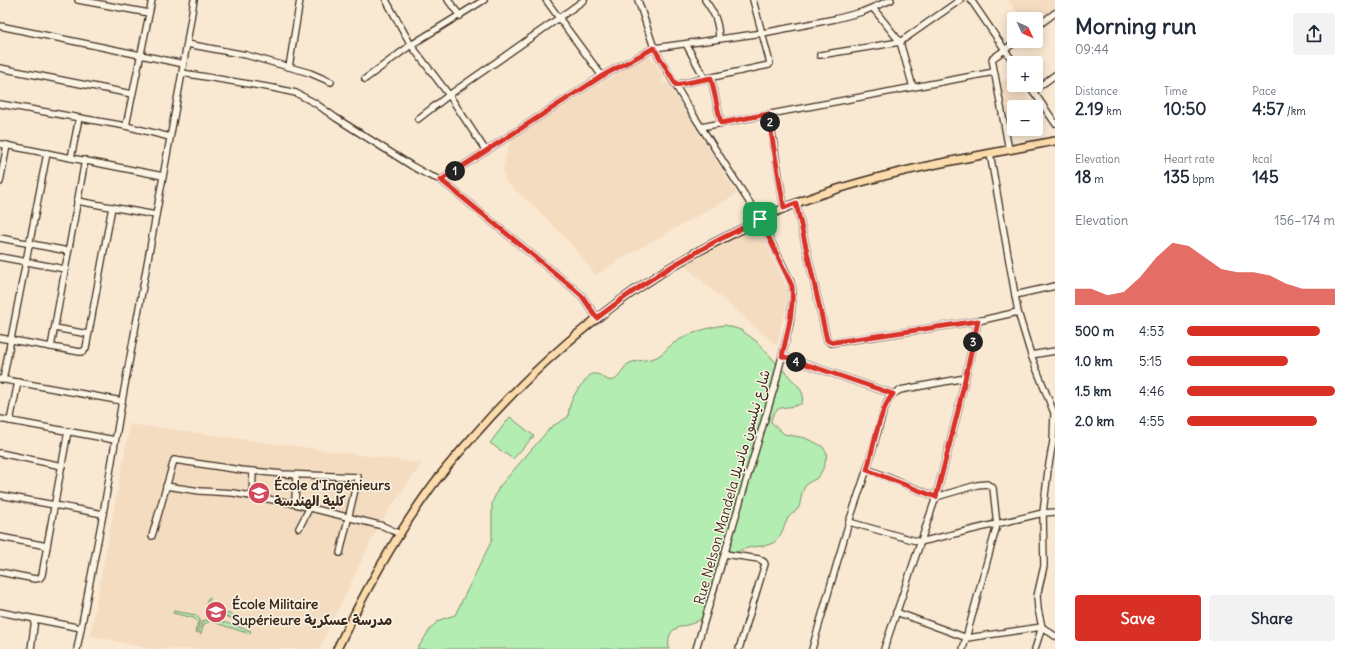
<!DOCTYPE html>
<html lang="en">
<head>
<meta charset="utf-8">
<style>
  body { margin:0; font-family:Delius,"Playpen Sans Arabic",sans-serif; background:#f2f2f3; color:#1f2937; height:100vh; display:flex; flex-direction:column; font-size:15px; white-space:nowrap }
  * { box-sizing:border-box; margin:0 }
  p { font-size:13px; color:#747a83 }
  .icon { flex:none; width:22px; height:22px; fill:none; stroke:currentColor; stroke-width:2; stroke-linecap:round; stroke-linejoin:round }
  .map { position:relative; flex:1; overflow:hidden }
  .drawer { display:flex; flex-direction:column; background:#fff; width:300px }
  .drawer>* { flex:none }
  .needle { width:26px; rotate:134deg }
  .controls { position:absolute; left:1007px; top:12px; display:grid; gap:8px }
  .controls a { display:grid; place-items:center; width:36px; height:36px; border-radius:4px; background:#fff; box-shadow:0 2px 10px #0003; font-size:20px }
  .pin { position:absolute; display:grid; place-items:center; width:34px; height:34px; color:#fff; margin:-17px; border-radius:8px; box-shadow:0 2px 6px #0006 }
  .km { position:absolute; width:20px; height:20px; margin:-10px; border-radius:50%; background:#222; color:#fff; font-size:11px; line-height:20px; text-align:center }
  .round { display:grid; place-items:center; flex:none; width:42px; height:42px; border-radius:4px; background:#f2f2f3 }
  .summary { display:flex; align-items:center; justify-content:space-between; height:68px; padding:0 20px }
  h1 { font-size:22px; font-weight:700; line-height:30px }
  .stats { display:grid; grid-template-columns:repeat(3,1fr); gap:6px; height:68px; padding:4px 20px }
  .stats div { display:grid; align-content:center }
  .stats b { font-size:17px; font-weight:700 }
  .stats small { font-size:11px; font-weight:400 }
  .stats p { font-size:11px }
  .chart { height:112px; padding:8px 20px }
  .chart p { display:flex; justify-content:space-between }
  .chart svg { width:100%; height:72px; margin-top:4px; fill:#d93025; opacity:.7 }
  .primary-button { display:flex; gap:8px; margin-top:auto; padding:8px 20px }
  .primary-button a { flex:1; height:46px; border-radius:4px; background:#d93025; color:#fff; font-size:16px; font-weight:700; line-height:46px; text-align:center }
  .primary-button a+a { background:#f2f2f3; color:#1f2937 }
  ul { padding:0 20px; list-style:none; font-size:13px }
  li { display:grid; grid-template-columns:64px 48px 1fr; align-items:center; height:30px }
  li i { height:10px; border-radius:5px; background:#d93025 }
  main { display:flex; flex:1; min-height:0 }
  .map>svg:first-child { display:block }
</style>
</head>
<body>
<main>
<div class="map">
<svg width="1055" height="649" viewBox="0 0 1055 649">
  <rect width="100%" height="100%" fill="#fae9d2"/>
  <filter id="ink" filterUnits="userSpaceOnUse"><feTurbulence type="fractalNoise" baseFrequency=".025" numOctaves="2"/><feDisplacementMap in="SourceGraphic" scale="8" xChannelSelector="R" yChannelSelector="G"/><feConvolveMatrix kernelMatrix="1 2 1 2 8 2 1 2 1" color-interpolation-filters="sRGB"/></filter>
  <g filter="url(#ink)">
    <!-- built -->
    <g fill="#f4dcc1">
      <polygon points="1008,0 1055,0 1055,8 1036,22 1036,19 1022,19"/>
      <polygon points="648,54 664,77 662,82 668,83 737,194 619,260 596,275 569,242 541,213 504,180 505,175 502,173 510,140"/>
      <polygon points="1013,76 1014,78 1014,85 1019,85 1033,107 1014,107 1014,118 1009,120 1000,82"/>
      <polygon points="758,227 789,293 777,346 682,264"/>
      <polygon points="130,424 422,463 380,523 319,649 149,649 90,635"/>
    </g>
    <!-- green -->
    <g fill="#b3edb2" stroke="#778c68">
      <path d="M 725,325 L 741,330 L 756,341 L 800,388 L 803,395 L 802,403 C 790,411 774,401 771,422 L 784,434 L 805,438 L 816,443 L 822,446 L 827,453 C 826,461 823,472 817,478 C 813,481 807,482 805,487 C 801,492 801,501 799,507 C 797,512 791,513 788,518 C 784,525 781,539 773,543 C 767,546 759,546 752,547 C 741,549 729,555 721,565 C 710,579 714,601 703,616 C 691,632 665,618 669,649 L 417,649 C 424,640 430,626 440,620 C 444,618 450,617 455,615 L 492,540 L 492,503 L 499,487 L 551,427 L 568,417 C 569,398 579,387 591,374 C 592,374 597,374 597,374 C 604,376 606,382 614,380 C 621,377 622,368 628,364 C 634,360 648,361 657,357 C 664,353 668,347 674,343 C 688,334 708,327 725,325 Z"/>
      <polygon points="510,417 534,436 513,459 490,443"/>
      <polygon points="208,598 210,598 209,604 214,609 253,622 252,625 212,612 210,607 206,605"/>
      <polygon points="174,611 196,615 200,620 197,633 195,632 198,622 194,618 173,613"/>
      <polygon points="210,618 251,631 250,634 210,621 204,624 201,634 199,633 202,621 207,620"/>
    </g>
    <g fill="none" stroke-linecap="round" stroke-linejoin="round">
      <!-- minor casing -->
      <g stroke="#3b2a1e" stroke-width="8">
        <g id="minor">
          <polyline points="78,0 149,13"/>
          <polyline points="386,0 411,45 449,95 486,151"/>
          <polyline points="448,0 460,16"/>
          <polyline points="546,0 559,18 584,0"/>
          <polyline points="638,0 654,48 687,105 760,219 790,280 792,286 793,295 790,323 775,385 696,649"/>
          <path d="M 705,0 C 715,14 718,21 719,38"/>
          <polyline points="971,0 1014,63"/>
          <polyline points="873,8 900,42 913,87"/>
          <polyline points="0,26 184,64"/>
          <polyline points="1036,27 1055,13"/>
          <polyline points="187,44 246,55 289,67 310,73 331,82"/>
          <polyline points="686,44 705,79"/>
          <polyline points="820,55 900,42 960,0"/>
          <polyline points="289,67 300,0"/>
          <polyline points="0,68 132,94"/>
          <polyline points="182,73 273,88 296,93 315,103 336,118 412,166 428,175 441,180 573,288 582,296 597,318"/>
          <polyline points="711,78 721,123"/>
          <polyline points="365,79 411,45 484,0"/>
          <polyline points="676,85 769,65 770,63 753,0"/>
          <polyline points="1029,85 1055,123"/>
          <polyline points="1033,91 1055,75"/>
          <polyline points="0,104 126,126 170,137"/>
          <polyline points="769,114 784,208"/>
          <polyline points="418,119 449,95 559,18 602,76"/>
          <polyline points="126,126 152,0"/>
          <polyline points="701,127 994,72"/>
          <polyline points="0,144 163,176"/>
          <polyline points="1009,150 992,59 1017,41"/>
          <polyline points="990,153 1018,312 1031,355 1054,413 1053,441 1048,470 1043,513 1044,566 1037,596 1038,609 1042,627 1055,636"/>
          <polyline points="71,158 79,118"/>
          <polyline points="441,180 602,76 654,48 763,33 835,19 862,12 891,0"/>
          <polyline points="0,182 7,145"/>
          <polyline points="77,201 156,215"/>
          <polyline points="796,203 827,340 831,343 978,321 1018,312"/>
          <polyline points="0,238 68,251"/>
          <polyline points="0,257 65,269"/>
          <polyline points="1015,295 1055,286"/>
          <polyline points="55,328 88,334"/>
          <polyline points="0,338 80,352 84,351 86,348 112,207"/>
          <polyline points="51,347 85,160"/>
          <polyline points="1031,355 1055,351"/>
          <polyline points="782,356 893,394"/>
          <polyline points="0,379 122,401"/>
          <polyline points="3,380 47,153"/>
          <polyline points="0,419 115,440"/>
          <polyline points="10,421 18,382"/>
          <polyline points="0,453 62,466"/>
          <polyline points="867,469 936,497 977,485 987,484 993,488 997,525 963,649"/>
          <polyline points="166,486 200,491 233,493 291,503 383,526 400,534"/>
          <polyline points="0,495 103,514"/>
          <polyline points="252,496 253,471"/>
          <polyline points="295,504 296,475"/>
          <polyline points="849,522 920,542 1043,513 1055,512"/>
          <polyline points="299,528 310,507"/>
          <polyline points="152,536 174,460 241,470 283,474 358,477 340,553"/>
          <polyline points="0,537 47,546"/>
          <polyline points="725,554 759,559 764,562 765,564 739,649"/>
          <polyline points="0,572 35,579 40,578 42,575 47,546 68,431"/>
          <polyline points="0,612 81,628"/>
          <polyline points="896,612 967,638 1042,627 1035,649"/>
          <polyline points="31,649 35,619"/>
          <polyline points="77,649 103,514 122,401 182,73 194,0"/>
          <polyline points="812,649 849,522 867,469 882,416 888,400 893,394 900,390 965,378"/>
          <polyline points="884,649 936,497 957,415 978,321"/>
        </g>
      </g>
      <!-- major casing -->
      <g stroke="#3b2a1e" stroke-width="10">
        <path id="major" d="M 337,649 C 363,595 392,542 427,493 C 440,474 456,456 471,439 C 534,366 603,306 686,258 C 705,247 724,238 744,228 C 760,219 777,211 794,204 C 878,172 967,158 1055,141"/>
      </g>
      <!-- minor -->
      <use href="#minor" stroke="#fcf5e5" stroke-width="5.5"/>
      <!-- major -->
      <use href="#major" stroke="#fcdcac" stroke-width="7"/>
    </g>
  </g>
  <g fill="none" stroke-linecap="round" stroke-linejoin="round" filter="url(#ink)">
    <!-- route casing -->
    <g stroke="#fff" stroke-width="8">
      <path id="route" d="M 654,48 L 676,85 L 711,78 L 721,123 L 768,114 L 784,208 L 796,203 L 827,340 C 830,342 831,343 835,342 L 978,321 L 957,415 L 936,497 L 867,470 C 873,449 879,410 893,394 L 782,356 C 787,334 794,310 792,286 L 760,219 C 741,229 721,238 702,249 C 665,269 630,292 597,318 L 582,296 L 573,288 L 441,180 L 602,76 Z"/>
    </g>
    <!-- route -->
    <use href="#route" stroke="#d93025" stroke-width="5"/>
  </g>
  <!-- icons -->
  <defs>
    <g id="university-disc" transform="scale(1.15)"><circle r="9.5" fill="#d1495b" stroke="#fcf5e5"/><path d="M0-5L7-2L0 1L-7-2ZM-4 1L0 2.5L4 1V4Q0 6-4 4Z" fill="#fff"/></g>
    <g id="school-disc" transform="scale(1.15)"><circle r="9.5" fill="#d1495b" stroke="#fcf5e5"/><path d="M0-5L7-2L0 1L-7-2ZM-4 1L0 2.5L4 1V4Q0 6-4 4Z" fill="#fff"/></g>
  </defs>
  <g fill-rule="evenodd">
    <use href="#university-disc" x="259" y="493"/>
    <use href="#school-disc" x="216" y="612"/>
  </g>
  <g text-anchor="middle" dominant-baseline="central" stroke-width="3" stroke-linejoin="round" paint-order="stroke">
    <!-- poi labels -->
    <g font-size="14" font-weight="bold" fill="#3b2a1e" stroke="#fcf5e5" text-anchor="start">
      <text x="274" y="485">École d'Ingénieurs<tspan x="274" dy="16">كلية الهندسة</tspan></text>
      <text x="232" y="604">École Militaire<tspan x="232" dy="16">Supérieure مدرسة عسكرية</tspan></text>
    </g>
    <!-- street labels -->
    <g font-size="14" fill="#3b2a1e" stroke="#fcf5e5">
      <text transform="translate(732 487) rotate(-74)">Rue Nelson Mandela شارع نيلسون مانديلا</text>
    </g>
  </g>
</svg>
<div class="controls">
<a><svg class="needle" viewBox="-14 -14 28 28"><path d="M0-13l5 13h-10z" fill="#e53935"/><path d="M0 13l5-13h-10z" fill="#747a83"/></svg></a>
<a>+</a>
<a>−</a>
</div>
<div class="pin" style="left:760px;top:219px;background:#1e9e55"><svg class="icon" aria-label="arrive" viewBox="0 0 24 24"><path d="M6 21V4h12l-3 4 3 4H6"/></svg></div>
<b class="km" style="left:455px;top:171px">1</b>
<b class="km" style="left:770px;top:122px">2</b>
<b class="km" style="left:973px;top:342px">3</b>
<b class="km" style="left:796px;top:362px">4</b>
</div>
<section class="drawer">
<div class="summary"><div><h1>Morning run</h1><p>09:44</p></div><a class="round"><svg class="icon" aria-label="share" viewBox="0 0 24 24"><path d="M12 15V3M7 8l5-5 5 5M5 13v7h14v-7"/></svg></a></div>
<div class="stats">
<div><p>Distance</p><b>2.19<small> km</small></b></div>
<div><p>Time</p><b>10:50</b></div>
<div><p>Pace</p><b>4:57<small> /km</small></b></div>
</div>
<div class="stats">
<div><p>Elevation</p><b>18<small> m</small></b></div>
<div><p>Heart rate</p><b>135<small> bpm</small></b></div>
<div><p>kcal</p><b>145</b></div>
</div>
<div class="chart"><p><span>Elevation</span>156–174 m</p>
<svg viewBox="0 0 160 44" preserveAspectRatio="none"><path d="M0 44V34L10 34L20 38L30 36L40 27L50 15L60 6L70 8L80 15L90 22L100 24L110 24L120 26L130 31L140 34L150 34L160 34V44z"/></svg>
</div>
<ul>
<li><b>500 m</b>4:53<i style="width:90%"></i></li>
<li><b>1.0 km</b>5:15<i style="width:68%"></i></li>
<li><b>1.5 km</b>4:46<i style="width:100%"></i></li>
<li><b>2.0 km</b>4:55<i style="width:88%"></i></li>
</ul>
<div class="primary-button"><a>Save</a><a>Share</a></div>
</section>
</main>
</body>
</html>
